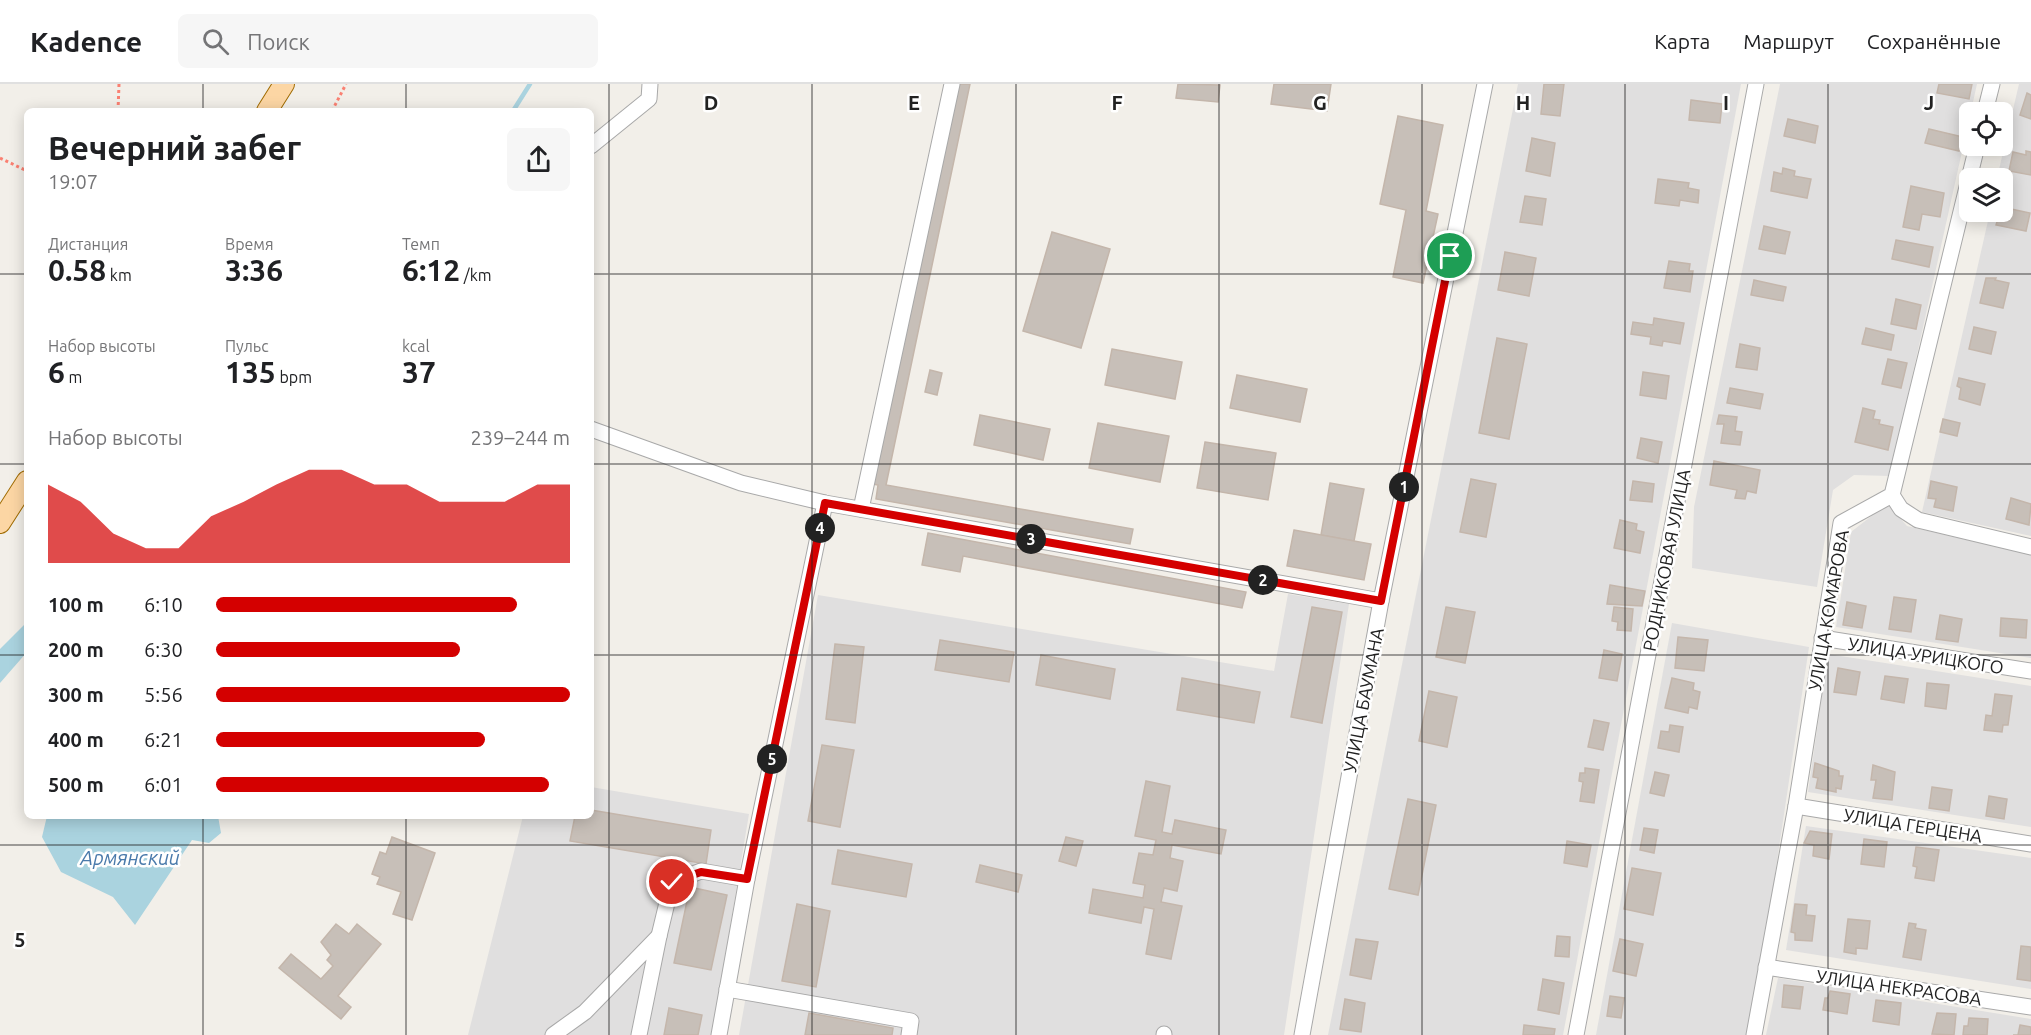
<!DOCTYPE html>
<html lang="ru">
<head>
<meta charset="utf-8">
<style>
  body { margin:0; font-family:Ubuntu,sans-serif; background:#f6f6f6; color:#202124; height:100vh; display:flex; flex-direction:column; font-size:22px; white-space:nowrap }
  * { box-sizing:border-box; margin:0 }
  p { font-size:20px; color:#757577 }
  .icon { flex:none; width:33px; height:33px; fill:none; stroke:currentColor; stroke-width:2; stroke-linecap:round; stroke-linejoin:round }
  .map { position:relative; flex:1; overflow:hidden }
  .details { position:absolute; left:24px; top:24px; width:570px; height:711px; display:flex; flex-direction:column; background:#fff; border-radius:9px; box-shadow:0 3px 15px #0003 }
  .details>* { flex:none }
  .tools { position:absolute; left:1959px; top:18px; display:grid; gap:12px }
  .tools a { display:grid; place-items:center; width:54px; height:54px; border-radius:9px; background:#fff; box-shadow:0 3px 15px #0003; font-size:30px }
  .pin { position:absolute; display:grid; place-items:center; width:51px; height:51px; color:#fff; margin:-26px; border:3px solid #fff; border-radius:50%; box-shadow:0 2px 6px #0007 }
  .km { position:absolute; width:30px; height:30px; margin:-15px; border-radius:50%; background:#222; color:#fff; font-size:16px; line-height:30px; text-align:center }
  .round { display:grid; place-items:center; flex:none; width:63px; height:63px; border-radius:9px; background:#f6f6f6 }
  .overview { display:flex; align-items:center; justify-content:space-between; height:102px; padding:0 24px }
  h1 { font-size:33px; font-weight:700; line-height:45px }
  .figures { display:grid; grid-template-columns:repeat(3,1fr); gap:9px; height:102px; padding:6px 24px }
  .figures div { display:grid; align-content:center }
  .figures b { font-size:30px; font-weight:700 }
  .figures small { font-size:16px; font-weight:400 }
  .figures p { font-size:16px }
  .chart { height:168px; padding:12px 24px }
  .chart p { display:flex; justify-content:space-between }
  .chart svg { width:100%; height:108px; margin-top:6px; fill:#d40000; opacity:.7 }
  ul { padding:0 24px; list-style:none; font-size:20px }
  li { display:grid; grid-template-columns:96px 72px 1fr; align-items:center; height:45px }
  li i { height:15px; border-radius:8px; background:#d40000 }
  header { display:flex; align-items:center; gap:36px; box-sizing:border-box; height:84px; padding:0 30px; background:#fff; border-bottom:2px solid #e0e0e0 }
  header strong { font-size:28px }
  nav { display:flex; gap:33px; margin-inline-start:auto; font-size:21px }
  .search { width:420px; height:54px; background:#f6f6f6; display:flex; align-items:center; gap:15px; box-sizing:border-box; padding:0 21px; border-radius:9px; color:#757577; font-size:22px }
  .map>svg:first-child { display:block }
</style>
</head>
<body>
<header>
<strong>Kadence</strong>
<div class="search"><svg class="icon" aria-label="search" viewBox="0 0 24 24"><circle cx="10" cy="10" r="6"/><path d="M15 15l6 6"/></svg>Поиск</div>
<nav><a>Карта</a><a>Маршрут</a><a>Сохранённые</a></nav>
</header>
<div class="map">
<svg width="2031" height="951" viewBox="0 0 2031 951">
  <rect width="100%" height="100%" fill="#f2efe9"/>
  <!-- residential -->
  <g fill="#e0dfdf">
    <polygon points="1518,0 1741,0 1563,951 1328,951"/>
    <polygon points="1780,0 1977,0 1890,392 1854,391 1833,406 1817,503 1692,484 1694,423"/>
    <polygon points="2019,0 2031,0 2031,452 1922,428 1990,128 2002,128 2002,94 1997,94"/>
    <polygon points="1887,420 1907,442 2031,471 2031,574 1836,543 1851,448"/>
    <polygon points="1288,510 1349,520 1284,951 739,951 818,511 1274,587"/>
    <polygon points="1672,539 1809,563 1761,884 1747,951 1596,951"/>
    <polygon points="1828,570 2031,602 2031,743 1808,708"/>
    <polygon points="591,703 749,730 712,951 468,951 523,732 591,732"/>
    <polygon points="1806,742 2031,774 2031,905 1786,866"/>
    <polygon points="1778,894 2031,935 2031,951 1766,951"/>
  </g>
  <!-- water -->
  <g fill="#aad3df">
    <polygon points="27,538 27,568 0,599 0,565"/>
    <polygon points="47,732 218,732 221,749 209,759 192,756 135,841 113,813 61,788 42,753"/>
  </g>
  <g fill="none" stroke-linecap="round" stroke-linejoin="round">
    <!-- stream -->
    <polyline stroke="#aad3df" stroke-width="4.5" points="513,27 530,0"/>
  </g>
  <!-- building -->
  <g fill="#c7bfb8" stroke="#c4b6ab" stroke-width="1.5">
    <polygon points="955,0 970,0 886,401 1133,445 1130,460 876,415 878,401 872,400"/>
    <polygon points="1178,0 1220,1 1218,18 1176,14"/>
    <polygon points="1274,0 1331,0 1327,27 1271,20"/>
    <polygon points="1544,0 1564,0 1560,32 1541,30"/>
    <polygon points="1939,0 1972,0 1969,15 1937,9"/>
    <polygon points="2027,9 2031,11 2031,35 2020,31"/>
    <polygon points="1691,16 1722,20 1720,39 1689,36"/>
    <polygon points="1398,32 1443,41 1426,127 1438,130 1423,199 1393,193 1406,126 1380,120"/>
    <polygon points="1788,35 1818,42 1815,59 1784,52"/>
    <polygon points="1929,45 1963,53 1959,67 1925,59"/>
    <polygon points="1532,54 1555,59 1550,92 1526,87"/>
    <polygon points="2026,67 2031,68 2031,91 2009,87 2013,68 2026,71"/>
    <polygon points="1783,84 1795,87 1794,92 1811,95 1807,114 1771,107 1774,88 1782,90"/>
    <polygon points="1658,95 1689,99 1688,104 1699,106 1698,119 1680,116 1679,122 1655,119"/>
    <polygon points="1911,102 1944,109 1940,133 1922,130 1919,146 1903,143"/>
    <polygon points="1525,112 1546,115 1542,141 1520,138"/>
    <polygon points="2002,123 2030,129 2026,147 1996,141"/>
    <polygon points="1764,142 1790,148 1785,170 1759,165"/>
    <polygon points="1052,148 1110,165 1081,264 1023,247"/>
    <polygon points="1896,156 1933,163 1929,183 1892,175"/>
    <polygon points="1505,168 1536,174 1529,212 1498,206"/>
    <polygon points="1669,177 1690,180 1689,187 1693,187 1690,208 1664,204"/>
    <polygon points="1986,194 1996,194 1995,196 2009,199 2003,224 1980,219"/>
    <polygon points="1754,196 1786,203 1783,217 1751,211"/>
    <polygon points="1896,215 1921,221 1916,245 1891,240"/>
    <polygon points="1654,234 1684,239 1680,260 1663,257 1662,262 1650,260 1651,253 1631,250 1633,238 1653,241"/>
    <polygon points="1974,243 1996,248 1991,270 1969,265"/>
    <polygon points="1866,244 1894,251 1891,266 1862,260"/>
    <polygon points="1497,254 1527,260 1509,355 1479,349"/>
    <polygon points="1740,260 1760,264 1757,286 1736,283"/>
    <polygon points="1112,265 1182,278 1175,315 1105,301"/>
    <polygon points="1888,275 1907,279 1901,304 1882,300"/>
    <polygon points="930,286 942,289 937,311 925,308"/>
    <polygon points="1643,288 1669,292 1666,315 1640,311"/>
    <polygon points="1237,291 1307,305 1300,338 1230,324"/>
    <polygon points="1959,294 1985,300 1980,321 1959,315 1961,304 1957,302"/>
    <polygon points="1730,304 1763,310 1760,325 1727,319"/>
    <polygon points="1863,324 1875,327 1873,335 1880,336 1879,340 1893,343 1888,366 1855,358"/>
    <polygon points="980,331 1050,345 1043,376 974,361"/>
    <polygon points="1719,331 1737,333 1735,347 1742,348 1740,361 1721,359 1724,340 1717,340"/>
    <polygon points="1943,335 1960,339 1957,352 1940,348"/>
    <polygon points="1098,339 1169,352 1160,398 1089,384"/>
    <polygon points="1641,354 1662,358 1658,379 1637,374"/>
    <polygon points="1205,358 1276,369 1268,416 1197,404"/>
    <polygon points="1714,377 1760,386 1756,409 1747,407 1745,415 1735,414 1737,406 1710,401"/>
    <polygon points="1471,395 1496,400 1486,453 1460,448"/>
    <polygon points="1633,397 1654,400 1652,418 1630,416"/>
    <polygon points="1931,397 1957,403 1953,427 1934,423 1936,415 1928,414"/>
    <polygon points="1330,399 1364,405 1354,457 1321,451"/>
    <polygon points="2011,414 2031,420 2029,441 2006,435"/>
    <polygon points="1620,436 1637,440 1636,446 1644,448 1640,469 1614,464"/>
    <polygon points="1294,446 1371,460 1364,496 1287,482"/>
    <polygon points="928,449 1246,508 1242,524 963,472 960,488 922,481"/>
    <polygon points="1610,501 1645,507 1642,522 1607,520"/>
    <polygon points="1894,513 1916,516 1911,548 1889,545"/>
    <polygon points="1847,518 1866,522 1862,544 1843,541"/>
    <polygon points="1312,523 1342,528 1322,639 1291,633"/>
    <polygon points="1446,523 1475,528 1465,579 1436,573"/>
    <polygon points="1614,523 1633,525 1631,547 1617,546 1618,538 1612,537"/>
    <polygon points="1940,531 1962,535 1958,558 1936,555"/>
    <polygon points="2001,534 2027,536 2026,554 2000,552"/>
    <polygon points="1678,553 1708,556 1704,587 1675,584"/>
    <polygon points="940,556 1014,568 1009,598 935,586"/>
    <polygon points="835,560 864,563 855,639 826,635"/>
    <polygon points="1604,566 1622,570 1617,597 1599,594"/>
    <polygon points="1041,571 1115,585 1110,615 1036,601"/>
    <polygon points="1838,584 1860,588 1856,611 1834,608"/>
    <polygon points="1885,592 1908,595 1904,619 1881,615"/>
    <polygon points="1182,594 1260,608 1254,639 1177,626"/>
    <polygon points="1672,594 1694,599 1693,606 1700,608 1697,625 1689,623 1688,629 1665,624"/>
    <polygon points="1927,599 1949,601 1946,625 1925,622"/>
    <polygon points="1429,607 1457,613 1447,663 1419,657"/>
    <polygon points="1995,610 2012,612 2008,641 2003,641 2002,648 1984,646 1986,631 1992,632"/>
    <polygon points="1594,636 1609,639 1603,666 1588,663"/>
    <polygon points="1670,641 1683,643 1679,668 1658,664 1661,647 1669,648"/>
    <polygon points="822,661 854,666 840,743 808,737"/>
    <polygon points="1815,679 1839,687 1839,692 1843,692 1841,705 1836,704 1836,708 1816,704 1818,694 1813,693"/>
    <polygon points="1873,681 1895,688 1892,716 1873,714 1876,696 1871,696"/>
    <polygon points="1585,684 1599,686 1594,719 1580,717 1583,698 1579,697 1580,689 1585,689"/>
    <polygon points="1655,688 1669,691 1664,712 1650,709"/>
    <polygon points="1146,697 1170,702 1162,748 1172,750 1175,736 1226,746 1221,770 1172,761 1170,774 1183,777 1177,807 1164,804 1161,818 1182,822 1171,875 1146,870 1154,825 1144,823 1141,839 1089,829 1093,805 1143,814 1145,801 1133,799 1139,769 1153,771 1156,756 1135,752"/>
    <polygon points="1932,703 1952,706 1949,727 1929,724"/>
    <polygon points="1989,712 2007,715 2004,735 1986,732"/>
    <polygon points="1408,715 1436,721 1418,811 1389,805"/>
    <polygon points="591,726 711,746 706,780 570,757 575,732 591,732"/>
    <polygon points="1644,744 1658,746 1654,769 1640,766"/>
    <polygon points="1810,747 1832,750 1829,775 1813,772 1814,761 1804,759"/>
    <polygon points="392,753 435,769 412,836 393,830 401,808 377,800 380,793 372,790 380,768 386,770"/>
    <polygon points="1066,753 1083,757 1076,782 1059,777"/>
    <polygon points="1864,755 1887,758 1884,783 1861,780"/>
    <polygon points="1567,757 1591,761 1587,783 1564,779"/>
    <polygon points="1916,763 1939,766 1934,797 1915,794 1917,783 1913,782"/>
    <polygon points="838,766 912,780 906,813 832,800"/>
    <polygon points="980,781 1022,791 1018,808 976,798"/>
    <polygon points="1632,784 1661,789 1653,831 1624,825"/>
    <polygon points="690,803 727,811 711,886 674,879"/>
    <polygon points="797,820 830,827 816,903 782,897"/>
    <polygon points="1795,820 1807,821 1806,831 1815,832 1812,857 1795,856 1795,849 1791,848"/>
    <polygon points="1848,835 1870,837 1867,865 1856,864 1856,870 1844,868"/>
    <polygon points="1909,839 1916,840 1915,844 1926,846 1921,876 1903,873"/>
    <polygon points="336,840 349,850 357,840 381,860 338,912 351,923 341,935 279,884 291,870 321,895 333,882 327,876 331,871 321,858"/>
    <polygon points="1557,852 1570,853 1569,873 1555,872"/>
    <polygon points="1356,855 1378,858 1371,895 1350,891"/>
    <polygon points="1620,855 1643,860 1636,892 1613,887"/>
    <polygon points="2021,862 2031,863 2031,897 2017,895"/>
    <polygon points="1543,895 1564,899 1559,930 1538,926"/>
    <polygon points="1784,901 1803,903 1800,925 1782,923"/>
    <polygon points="1830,907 1850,910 1847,930 1823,926 1825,914 1828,914"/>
    <polygon points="1610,912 1624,914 1621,934 1607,932"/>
    <polygon points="1345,915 1365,919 1361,948 1340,945"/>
    <polygon points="1876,916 1901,919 1899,941 1873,937"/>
    <polygon points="669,924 702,931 698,951 664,951"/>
    <polygon points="809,929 893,944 892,951 805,951"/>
    <polygon points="1937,929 1956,930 1954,951 1932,950"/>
    <polygon points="1969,934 1988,935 1987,951 1963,951 1964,942 1968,942"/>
    <polygon points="1524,941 1555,945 1554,951 1523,951"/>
    <polygon points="2020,941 2031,943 2031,951 2013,951 2018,951"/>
  </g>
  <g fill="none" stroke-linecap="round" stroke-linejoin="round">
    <!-- minor casing -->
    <g stroke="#a9a9a9" stroke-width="17">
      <g id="minor">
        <polyline points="1985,28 1992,0"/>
        <polyline points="591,62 649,15 650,0"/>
        <polyline points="591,345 741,399 825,419 1381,517"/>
        <polyline points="1892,411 1901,425 1918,436 2031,463"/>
        <polyline points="861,425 952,0"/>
        <polyline points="1822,554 2031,587"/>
        <polyline points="1796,722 2031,760"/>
        <polyline points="659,852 672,798 701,787 747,795"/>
        <polyline points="1766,883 2031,923"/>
        <polyline points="727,905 911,937 909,951"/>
        <polyline points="553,951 585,928 659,852 639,951"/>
        <polyline points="719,951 747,795 825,419"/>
        <polyline points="1164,951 1164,950"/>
        <polyline points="1302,951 1381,517 1485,0"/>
        <polyline points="1576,951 1756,0"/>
        <polyline points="1754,951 1796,722 1841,439 1892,411 1977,62"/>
      </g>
    </g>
    <!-- major casing -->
    <g stroke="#a06b00" stroke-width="22">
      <g id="major">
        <polyline points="267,27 284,0"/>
        <polyline points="0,439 27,397"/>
      </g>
    </g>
    <!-- path -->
    <g stroke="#fa8072" stroke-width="3" stroke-dasharray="3 3" stroke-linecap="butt">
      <polyline points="118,27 119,0"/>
      <polyline points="332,27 346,0"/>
      <polyline points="0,74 27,87"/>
    </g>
    <!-- minor -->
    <use href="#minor" stroke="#fff" stroke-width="15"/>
    <!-- major -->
    <use href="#major" stroke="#fcd6a4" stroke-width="20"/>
  </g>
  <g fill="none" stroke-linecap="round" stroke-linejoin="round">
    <!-- route casing -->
    <g stroke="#fff" stroke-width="12">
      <polyline id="route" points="672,798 701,788 747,795 825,419 1381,517 1450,172"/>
    </g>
    <!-- route -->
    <use href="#route" stroke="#d40000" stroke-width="8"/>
  </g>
  <!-- grid -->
  <path fill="none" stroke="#222" stroke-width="1.5" stroke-opacity="0.55" d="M 203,0 L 203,27M 406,0 L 406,27M 609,0 L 609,951M 812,0 L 812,951M 1016,0 L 1016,951M 1219,0 L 1219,951M 1422,0 L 1422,951M 1625,0 L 1625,951M 1828,0 L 1828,951M 0,190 L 27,190M 591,190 L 2031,190M 0,380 L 27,380M 591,380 L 2031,380M 0,571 L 27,571M 591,571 L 2031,571M 203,732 L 203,951M 406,732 L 406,951M 0,761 L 2031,761"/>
  <g text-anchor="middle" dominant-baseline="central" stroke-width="5" stroke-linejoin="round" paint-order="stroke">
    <!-- street labels -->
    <g font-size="18" fill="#222" stroke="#fff">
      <text transform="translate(1666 476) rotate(-79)">РОДНИКОВАЯ УЛИЦА</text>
      <text transform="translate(1828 526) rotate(-80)">УЛИЦА КОМАРОВА</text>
      <text transform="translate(1926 571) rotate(9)">УЛИЦА УРИЦКОГО</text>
      <text transform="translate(1363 616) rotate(-79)">УЛИЦА БАУМАНА</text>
      <text transform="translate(1913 741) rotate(9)">УЛИЦА ГЕРЦЕНА</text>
      <text transform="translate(1899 903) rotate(8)">УЛИЦА НЕКРАСОВА</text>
    </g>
    <!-- water labels -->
    <g font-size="20" font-style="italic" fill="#4a7aab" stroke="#fff">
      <text x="130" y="773">Армянский</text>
    </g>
  </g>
  <g font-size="20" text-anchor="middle" font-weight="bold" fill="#222" stroke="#fff" stroke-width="5" stroke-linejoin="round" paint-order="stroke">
    <text x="711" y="26">D</text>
    <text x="914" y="26">E</text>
    <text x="1117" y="26">F</text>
    <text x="1320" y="26">G</text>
    <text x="1523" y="26">H</text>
    <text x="1726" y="26">I</text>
    <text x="1929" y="26">J</text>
    <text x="20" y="863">5</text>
  </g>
</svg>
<div class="tools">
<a><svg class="icon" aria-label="locate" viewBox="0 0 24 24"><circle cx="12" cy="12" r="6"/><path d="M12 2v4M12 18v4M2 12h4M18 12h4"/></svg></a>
<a><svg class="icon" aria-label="layers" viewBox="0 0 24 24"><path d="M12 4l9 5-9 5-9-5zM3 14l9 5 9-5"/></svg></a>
</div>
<div class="pin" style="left:1450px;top:172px;background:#1e9e55"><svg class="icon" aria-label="arrive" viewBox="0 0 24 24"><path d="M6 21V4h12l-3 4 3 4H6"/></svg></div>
<div class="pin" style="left:672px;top:798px;background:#d93025"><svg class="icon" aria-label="check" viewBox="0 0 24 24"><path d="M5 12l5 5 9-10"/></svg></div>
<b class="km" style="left:1404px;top:403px">1</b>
<b class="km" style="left:1263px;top:496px">2</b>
<b class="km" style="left:1031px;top:455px">3</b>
<b class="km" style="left:820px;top:444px">4</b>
<b class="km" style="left:772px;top:675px">5</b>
<section class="details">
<div class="overview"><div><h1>Вечерний забег</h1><p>19:07</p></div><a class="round"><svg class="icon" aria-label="share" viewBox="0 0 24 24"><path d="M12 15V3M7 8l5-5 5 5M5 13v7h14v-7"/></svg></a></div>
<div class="figures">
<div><p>Дистанция</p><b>0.58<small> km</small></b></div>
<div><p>Время</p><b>3:36</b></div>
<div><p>Темп</p><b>6:12<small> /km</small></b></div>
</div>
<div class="figures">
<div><p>Набор высоты</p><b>6<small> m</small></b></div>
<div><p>Пульс</p><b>135<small> bpm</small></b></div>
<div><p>kcal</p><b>37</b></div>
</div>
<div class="chart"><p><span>Набор высоты</span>239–244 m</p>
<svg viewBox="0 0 160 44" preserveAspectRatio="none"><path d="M0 44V12L10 19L20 32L30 38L40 38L50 25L60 19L70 12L80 6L90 6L100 12L110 12L120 19L130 19L140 19L150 12L160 12V44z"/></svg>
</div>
<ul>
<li><b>100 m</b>6:10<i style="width:85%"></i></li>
<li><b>200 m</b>6:30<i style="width:69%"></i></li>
<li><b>300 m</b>5:56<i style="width:100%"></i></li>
<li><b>400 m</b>6:21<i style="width:76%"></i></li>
<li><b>500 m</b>6:01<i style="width:94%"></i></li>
</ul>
</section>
</div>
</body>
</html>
